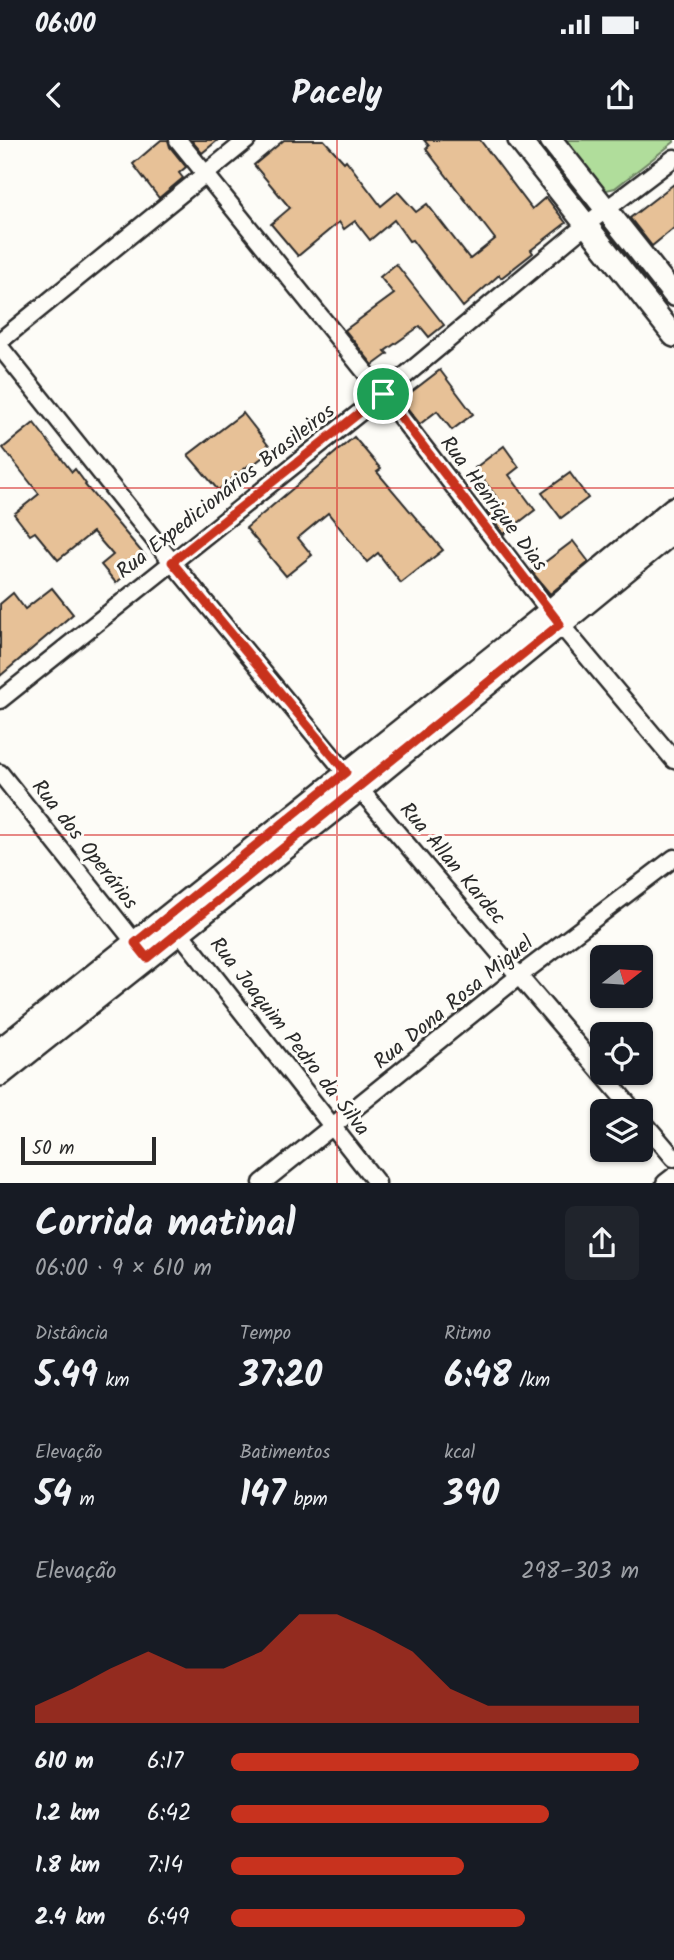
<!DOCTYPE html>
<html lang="pt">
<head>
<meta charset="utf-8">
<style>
  body { margin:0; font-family:Kalam,sans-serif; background:#20242c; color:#f1f3f6; height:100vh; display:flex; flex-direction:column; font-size:26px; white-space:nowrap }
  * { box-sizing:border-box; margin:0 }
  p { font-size:23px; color:#9ea1a6 }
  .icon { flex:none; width:38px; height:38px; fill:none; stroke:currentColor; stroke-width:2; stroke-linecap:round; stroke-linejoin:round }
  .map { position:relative; height:1043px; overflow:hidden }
  .sheet { display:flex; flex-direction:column; background:#171b24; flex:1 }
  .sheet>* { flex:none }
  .needle { width:46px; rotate:73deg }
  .buttons { position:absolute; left:590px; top:805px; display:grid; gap:14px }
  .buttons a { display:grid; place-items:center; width:63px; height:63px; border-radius:10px; background:#171b24; box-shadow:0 2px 5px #0004; font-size:35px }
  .scale { position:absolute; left:21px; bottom:18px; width:135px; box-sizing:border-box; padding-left:7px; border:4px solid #2b2b2b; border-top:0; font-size:19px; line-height:24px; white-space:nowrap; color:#2b2b2b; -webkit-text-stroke:5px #fdfcf7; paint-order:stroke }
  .pin { position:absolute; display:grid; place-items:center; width:60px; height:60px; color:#fff; margin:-30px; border:4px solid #fff; border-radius:50%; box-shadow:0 2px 7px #0007 }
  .round { display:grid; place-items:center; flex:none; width:74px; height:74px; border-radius:10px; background:#20242c }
  .summary { display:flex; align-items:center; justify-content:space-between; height:119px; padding:0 35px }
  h1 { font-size:38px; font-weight:800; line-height:52px }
  .figures { display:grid; grid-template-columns:repeat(3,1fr); gap:10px; height:119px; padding:7px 35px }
  .figures div { display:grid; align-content:center }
  .figures b { font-size:35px; font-weight:800 }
  .figures small { font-size:19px; font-weight:400 }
  .figures p { font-size:19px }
  .chart { height:196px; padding:14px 35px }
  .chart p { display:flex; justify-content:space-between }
  .chart svg { width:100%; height:126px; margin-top:7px; fill:#c8321e; opacity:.7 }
  ul { padding:0 35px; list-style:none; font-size:23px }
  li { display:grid; grid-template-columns:112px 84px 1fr; align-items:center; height:52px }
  li i { height:18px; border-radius:9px; background:#c8321e }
  .status { display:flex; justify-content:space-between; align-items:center; height:49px; padding:0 35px; background:#171b24; direction:ltr }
  .status svg { height:19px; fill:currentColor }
  header { display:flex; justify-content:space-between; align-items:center; height:91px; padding:0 35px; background:#171b24; font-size:32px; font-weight:800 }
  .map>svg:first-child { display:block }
</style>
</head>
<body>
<div class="status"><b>06:00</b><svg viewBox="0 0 49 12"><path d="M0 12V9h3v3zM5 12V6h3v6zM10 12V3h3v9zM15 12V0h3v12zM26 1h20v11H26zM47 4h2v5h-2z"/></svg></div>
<header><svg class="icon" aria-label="back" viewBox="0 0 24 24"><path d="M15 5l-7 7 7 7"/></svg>Pacely<svg class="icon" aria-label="share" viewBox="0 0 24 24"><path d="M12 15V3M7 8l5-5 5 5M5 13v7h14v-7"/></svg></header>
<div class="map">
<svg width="674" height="1043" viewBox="0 0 674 1043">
  <rect width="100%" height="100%" fill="#fdfcf7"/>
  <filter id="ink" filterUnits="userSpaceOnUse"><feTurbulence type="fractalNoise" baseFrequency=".0143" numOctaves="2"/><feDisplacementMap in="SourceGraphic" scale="14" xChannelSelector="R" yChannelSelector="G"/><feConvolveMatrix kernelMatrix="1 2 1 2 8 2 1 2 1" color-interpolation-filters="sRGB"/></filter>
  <g filter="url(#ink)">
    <!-- green -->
    <polygon fill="#b0dd9b" stroke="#6e8463" stroke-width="2" points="561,0 674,0 674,2 615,48 607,50 597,44"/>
    <!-- building -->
    <g fill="#e7c197" stroke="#2b2b2b" stroke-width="2">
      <polygon points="161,0 168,0 170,7 186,27 179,33 183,38 159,58 133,24"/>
      <polygon points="191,0 218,0 202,13"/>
      <polygon points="284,0 324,0 344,22 346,20 381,66 398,52 416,72 427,64 470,119 495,99 426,9 429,6 424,0 480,0 532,69 546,57 566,83 531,110 533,113 501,138 499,135 463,167 412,100 409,101 394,80 370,100 355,81 344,89 339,82 298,116 271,84 290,68 254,25"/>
      <polygon points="674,44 674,88 652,106 630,78"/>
      <polygon points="396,124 444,185 429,197 420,186 385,211 388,214 373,225 345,190 394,154 380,137"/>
      <polygon points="440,230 473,274 452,290 437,271 420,284 401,260"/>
      <polygon points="243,273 272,310 250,327 249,325 218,350 188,315"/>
      <polygon points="34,283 72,332 75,329 86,344 85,345 146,417 116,443 101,425 113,415 93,392 58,420 35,392 30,395 14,374 39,354 3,308"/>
      <polygon points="354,297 381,329 377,332 443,410 401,443 378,413 367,422 328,373 298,398 312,415 286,436 246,388"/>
      <polygon points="504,306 519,327 509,335 535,370 504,394 487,372 500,362 475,328"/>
      <polygon points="570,333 588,358 561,378 542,353"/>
      <polygon points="573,401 589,422 550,454 532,432"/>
      <polygon points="52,448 73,474 0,536 0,464 13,453 25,469"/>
    </g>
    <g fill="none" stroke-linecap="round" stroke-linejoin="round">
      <!-- minor casing -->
      <g stroke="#2b2b2b" stroke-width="21">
        <g id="minor">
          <polyline points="178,0 383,254 550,472 674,620"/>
          <polyline points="0,201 247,0"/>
          <polyline points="0,207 172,422 346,633 634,971"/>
          <polyline points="0,560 383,254 587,84 674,18"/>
          <polyline points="0,633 140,809"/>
          <polyline points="173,784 377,1043"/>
          <polyline points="640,978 674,1018"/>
          <polyline points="262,1043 519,836 674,718"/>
          <polyline points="665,1043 674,1036"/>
        </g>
      </g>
      <!-- tertiary casing -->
      <g stroke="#2b2b2b" stroke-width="26">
        <g id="tertiary">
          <polyline points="519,0 674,196"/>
          <polyline points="551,0 674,155"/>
        </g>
      </g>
      <!-- secondary casing -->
      <g stroke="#2b2b2b" stroke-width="28">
        <g id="secondary">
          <polyline points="0,911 550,472 674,369"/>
          <polyline points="0,934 360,648 674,390"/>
        </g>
      </g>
      <!-- minor -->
      <use href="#minor" stroke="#fdfcf7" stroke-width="16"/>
      <!-- tertiary -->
      <use href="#tertiary" stroke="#fdfcf7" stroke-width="21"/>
      <!-- secondary -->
      <use href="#secondary" stroke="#fdfcf7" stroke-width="23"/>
    </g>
  </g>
  <g fill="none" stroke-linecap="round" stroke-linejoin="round" filter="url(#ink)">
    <!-- route casing -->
    <g stroke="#fff" stroke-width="14">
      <polygon id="route" points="383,254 560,484 147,818 135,803 346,632 172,422"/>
    </g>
    <!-- route -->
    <use href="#route" stroke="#c8321e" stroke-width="9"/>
  </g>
  <!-- grid -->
  <path fill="none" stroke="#d62828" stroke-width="2" stroke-opacity="0.55" d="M 337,0 L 337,1043M 0,348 L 674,348M 0,695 L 674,695"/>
  <g text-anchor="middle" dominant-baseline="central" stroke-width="6" stroke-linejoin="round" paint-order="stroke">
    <!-- street labels -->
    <g font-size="21" fill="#2b2b2b" stroke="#fdfcf7">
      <text transform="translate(226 352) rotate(-38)">Rua Expedicionários Brasileiros</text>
      <text transform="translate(493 364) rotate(53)">Rua Henrique Dias</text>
      <text transform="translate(84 705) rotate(52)">Rua dos Operários</text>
      <text transform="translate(452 724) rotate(50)">Rua Allan Kardec</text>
      <text transform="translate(454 863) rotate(-39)">Rua Dona Rosa Miguel</text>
      <text transform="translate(289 897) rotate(52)">Rua Joaquim Pedro da Silva</text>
    </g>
  </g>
</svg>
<div class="buttons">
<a><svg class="needle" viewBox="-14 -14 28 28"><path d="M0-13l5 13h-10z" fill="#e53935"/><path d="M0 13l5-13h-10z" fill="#9ea1a6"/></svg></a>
<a><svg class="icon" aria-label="locate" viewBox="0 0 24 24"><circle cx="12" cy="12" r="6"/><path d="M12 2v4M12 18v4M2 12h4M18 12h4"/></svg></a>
<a><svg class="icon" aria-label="layers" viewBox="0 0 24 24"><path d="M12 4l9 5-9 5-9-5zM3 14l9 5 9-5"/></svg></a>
</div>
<div class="scale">50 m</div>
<div class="pin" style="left:383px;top:254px;background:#1e9e55"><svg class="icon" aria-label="arrive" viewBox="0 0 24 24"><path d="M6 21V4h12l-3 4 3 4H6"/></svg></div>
</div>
<section class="sheet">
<div class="summary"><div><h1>Corrida matinal</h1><p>06:00 · 9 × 610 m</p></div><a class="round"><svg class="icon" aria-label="share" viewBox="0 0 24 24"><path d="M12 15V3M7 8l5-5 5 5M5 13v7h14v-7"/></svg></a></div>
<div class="figures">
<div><p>Distância</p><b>5.49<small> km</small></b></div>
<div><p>Tempo</p><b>37:20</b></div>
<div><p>Ritmo</p><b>6:48<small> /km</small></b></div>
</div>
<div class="figures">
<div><p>Elevação</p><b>54<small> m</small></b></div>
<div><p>Batimentos</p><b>147<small> bpm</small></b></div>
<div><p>kcal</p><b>390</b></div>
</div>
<div class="chart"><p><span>Elevação</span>298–303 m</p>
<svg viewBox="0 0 160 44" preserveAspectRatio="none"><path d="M0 44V38L10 32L20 25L30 19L40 25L50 25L60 19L70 6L80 6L90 12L100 19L110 32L120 38L130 38L140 38L150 38L160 38V44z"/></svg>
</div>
<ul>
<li><b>610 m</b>6:17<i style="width:100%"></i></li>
<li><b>1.2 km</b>6:42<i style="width:78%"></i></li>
<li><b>1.8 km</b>7:14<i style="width:57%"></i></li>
<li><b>2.4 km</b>6:49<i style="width:72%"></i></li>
</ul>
</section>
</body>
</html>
